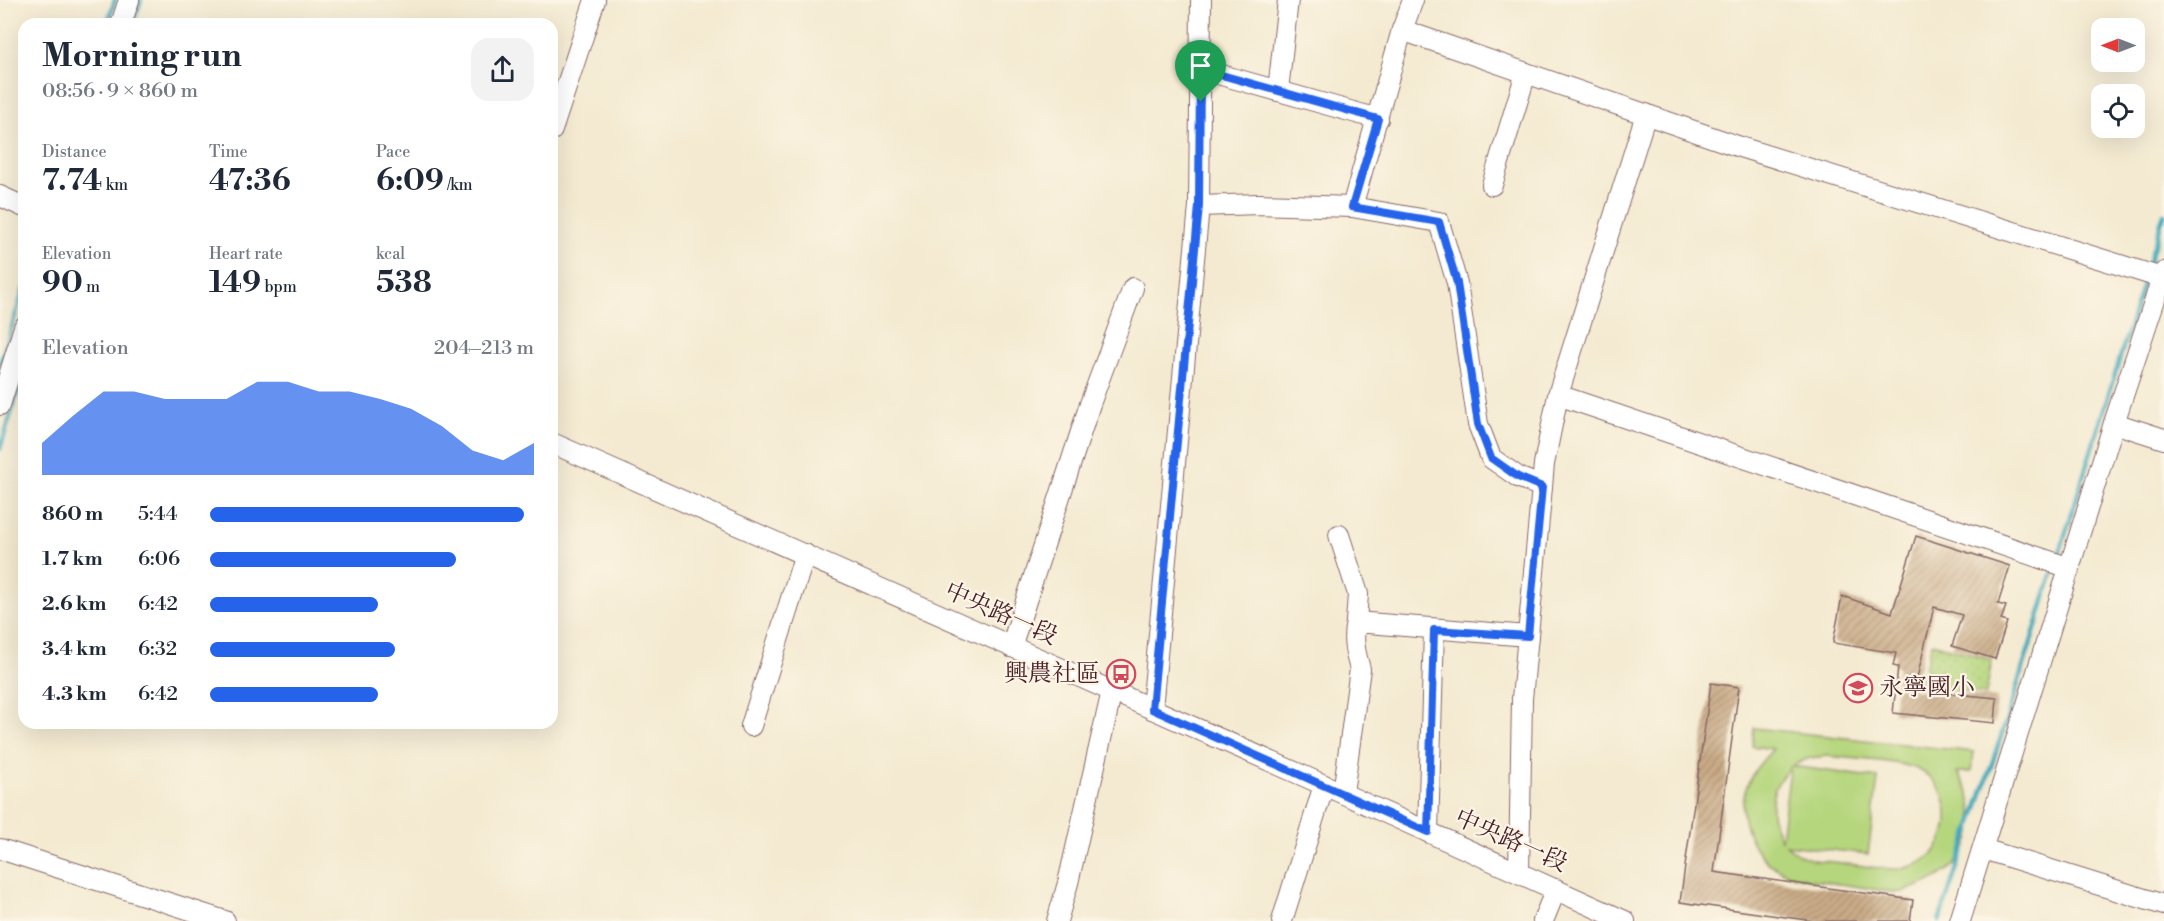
<!DOCTYPE html>
<html lang="en">
<head>
<meta charset="utf-8">
<style>
  body { margin:0; font-family:"Libre Bodoni","Noto Serif TC",serif; background:#f2f2f3; color:#1f2937; height:100vh; display:flex; flex-direction:column; font-size:22px; white-space:nowrap }
  * { box-sizing:border-box; margin:0 }
  p { font-size:20px; color:#747a83 }
  .icon { flex:none; width:33px; height:33px; fill:none; stroke:currentColor; stroke-width:2; stroke-linecap:round; stroke-linejoin:round }
  .map { position:relative; flex:1; overflow:hidden }
  .side { position:absolute; left:18px; top:18px; width:540px; height:711px; display:flex; flex-direction:column; background:#fff; border-radius:18px; box-shadow:0 6px 24px #0002 }
  .side>* { flex:none }
  .needle { width:39px; rotate:270deg }
  .buttons { position:absolute; left:2091px; top:18px; display:grid; gap:12px }
  .buttons a { display:grid; place-items:center; width:54px; height:54px; border-radius:12px; background:#fff; box-shadow:0 6px 24px #0002; font-size:30px }
  .pin { position:absolute; display:grid; place-items:center; width:51px; height:51px; color:#fff; margin:-62px -26px; border-radius:50% 50% 50% 0; rotate:-45deg; box-shadow:0 0 6px #0007 }
  .pin .icon { rotate:45deg }
  .round { display:grid; place-items:center; flex:none; width:63px; height:63px; border-radius:18px; background:#f2f2f3 }
  .headline { display:flex; align-items:center; justify-content:space-between; height:102px; padding:0 24px }
  h1 { font-size:33px; font-weight:800; line-height:45px }
  .metrics { display:grid; grid-template-columns:repeat(3,1fr); gap:9px; height:102px; padding:6px 24px }
  .metrics div { display:grid; align-content:center }
  .metrics b { font-size:30px; font-weight:800 }
  .metrics small { font-size:16px; font-weight:400 }
  .metrics p { font-size:16px }
  .chart { height:168px; padding:12px 24px }
  .chart p { display:flex; justify-content:space-between }
  .chart svg { width:100%; height:108px; margin-top:6px; fill:#2563eb; opacity:.7 }
  ul { padding:0 24px; list-style:none; font-size:20px }
  li { display:grid; grid-template-columns:96px 72px 1fr; align-items:center; height:45px }
  li i { height:15px; border-radius:8px; background:#2563eb }
  .map>svg:first-child { display:block }
</style>
</head>
<body>
<div class="map">
<svg width="2164" height="921" viewBox="0 0 2164 921">
  <defs>
    <pattern id="grass-dots" width="8" height="8" patternUnits="userSpaceOnUse" patternTransform="scale(1.5)"><rect width="8" height="8" fill="#b5d67d"/><path d="M2 2h.1M6 6h.1" fill="none" stroke="#9db76c" stroke-width="1.8" stroke-linecap="round"/></pattern>
    <pattern id="building-hatch" width="6" height="6" patternUnits="userSpaceOnUse" patternTransform="scale(1.5)"><rect width="6" height="6" fill="#caac87"/><path d="M-1 1l2-2M0 6l6-6M5 7l2-2" fill="none" stroke="#a68b6f"/></pattern>
  </defs>
  <rect width="100%" height="100%" fill="#fcf5e5"/>
  <filter id="ink" filterUnits="userSpaceOnUse"><feTurbulence type="fractalNoise" baseFrequency=".0167" numOctaves="2"/><feDisplacementMap in="SourceGraphic" scale="12" xChannelSelector="R" yChannelSelector="G"/><feConvolveMatrix kernelMatrix="1 2 1 2 8 2 1 2 1" color-interpolation-filters="sRGB"/></filter>
  <filter id="wash" filterUnits="userSpaceOnUse"><feTurbulence type="fractalNoise" baseFrequency=".008" numOctaves="4" result="noise"/><feDisplacementMap in="SourceGraphic" scale="24" xChannelSelector="R" yChannelSelector="G"/><feGaussianBlur stdDeviation="1.35" result="paint"/><feColorMatrix in="noise" values="0 0 0 0 0 0 0 0 0 0 0 0 0 0 0 0 0 1.4 0 .05"/><feComposite in="paint" operator="in"/></filter>
  <g filter="url(#wash)">
    <rect width="100%" height="100%" fill="#f4ead1"/>
    <!-- grass -->
    <polygon fill="url(#grass-dots)" stroke="#807a54" stroke-width="1.5" points="1932,643 1992,660 1986,694 1920,686"/>
    <!-- garden -->
    <path fill="#b5d67d" stroke="#807a54" stroke-width="1.5" fill-rule="evenodd" d="M 1754,728 L 1974,752 L 1971,772 L 1957,772 C 1971,791 1976,814 1970,837 C 1962,864 1942,878 1916,887 C 1912,888 1907,891 1903,892 C 1891,894 1867,887 1853,886 C 1830,882 1804,881 1782,871 C 1752,858 1735,816 1747,786 C 1753,770 1762,761 1773,749 L 1752,746 ZM 1827,756 C 1850,759 1897,760 1917,769 C 1957,787 1957,846 1918,864 C 1913,866 1906,868 1900,869 C 1881,870 1860,865 1841,863 C 1831,861 1819,862 1810,859 C 1801,856 1793,851 1786,845 L 1868,854 L 1878,778 L 1792,766 L 1809,758 ZM 1790,768 L 1790,769 L 1781,839 C 1767,815 1768,788 1790,768 Z"/>
    <g fill="none" stroke-linecap="round" stroke-linejoin="round">
      <!-- stream -->
      <g stroke="#3da9bc" stroke-width="4.5">
        <polyline points="107,24 115,0"/>
        <polyline points="133,24 141,0"/>
        <polyline points="2147,269 2164,214"/>
        <polyline points="0,364 24,288"/>
        <polyline points="0,449 24,373"/>
        <polyline points="2058,558 2145,277"/>
        <polyline points="1939,921 2004,728 2054,569"/>
      </g>
    </g>
    <g id="blocks">
      <!-- building -->
      <g fill="url(#building-hatch)">
        <polygon points="1916,536 2010,566 1998,604 2006,606 2001,620 2007,622 1995,659 1952,646 1962,615 1934,607 1914,690 1997,698 1995,723 1893,713 1898,667 1893,666 1896,653 1833,643 1842,596 1892,613"/>
        <polygon points="1711,683 1739,687 1714,872 1913,900 1910,921 1814,921 1680,902"/>
      </g>
    </g>
  </g>
  <g filter="url(#ink)">
    <use href="#blocks" fill-opacity="0" stroke="#866665" stroke-width="1.5"/>
    <g fill="none" stroke-linecap="round" stroke-linejoin="round">
      <!-- minor casing -->
      <g stroke="#866665" stroke-width="22">
        <g id="minor">
          <polyline points="121,24 129,0"/>
          <polyline points="1402,30 1743,148 2162,278"/>
          <polyline points="1200,69 1378,119"/>
          <polyline points="1278,91 1288,0"/>
          <polyline points="552,130 595,0"/>
          <polyline points="1492,185 1526,73"/>
          <polyline points="0,196 24,207"/>
          <polyline points="1199,206 1259,204 1352,207 1439,222 1457,283 1478,424 1491,458 1518,477 1542,487 1544,464 1558,395 1646,114"/>
          <polyline points="1352,207 1402,30 1413,0"/>
          <polyline points="1558,395 2070,568"/>
          <polyline points="0,405 24,327"/>
          <polyline points="2114,423 2164,439"/>
          <polyline points="552,443 1324,785 1625,921"/>
          <polyline points="1339,535 1358,594 1356,622"/>
          <polyline points="1011,647 1090,404 1133,288"/>
          <polyline points="1152,709 1199,206 1201,0"/>
          <polyline points="751,726 805,554"/>
          <path d="M 1343,793 L 1360,669 C 1355,652 1352,639 1356,622 L 1528,636"/>
          <polyline points="1428,832 1434,630"/>
          <polyline points="0,849 225,921"/>
          <polyline points="1983,849 2164,905"/>
          <polyline points="1519,872 1522,699 1542,487"/>
          <polyline points="1057,921 1068,883 1112,691"/>
          <polyline points="1282,921 1324,785"/>
          <polyline points="1543,921 1556,889"/>
          <polyline points="1960,921 2114,423 2164,272"/>
        </g>
      </g>
      <!-- minor -->
      <use href="#minor" stroke="#fff" stroke-width="20"/>
    </g>
  </g>
  <g fill="none" stroke-linecap="round" stroke-linejoin="round" filter="url(#ink)">
    <!-- route casing -->
    <g stroke="#fff" stroke-width="12">
      <polygon id="route" points="1200,69 1378,119 1352,207 1439,222 1457,283 1478,424 1491,458 1518,477 1542,487 1528,636 1434,630 1428,832 1152,709 1199,206"/>
    </g>
    <!-- route -->
    <use href="#route" stroke="#2563eb" stroke-width="8"/>
  </g>
  <!-- icons -->
  <defs>
    <g id="bus-ring" transform="scale(1.5)"><circle r="9.5" fill="#fcf5e5" stroke="#d1495b" stroke-width="1.5"/><path d="M-5-6H5V4H4V6H2V4H-2V6H-4V4H-5ZM-3.5-4V0h7V-4ZM-3.5 1.2v1.5H-2V1.2ZM2 1.2v1.5H3.5V1.2Z" fill="#d1495b"/></g>
    <g id="school-ring" transform="scale(1.5)"><circle r="9.5" fill="#fcf5e5" stroke="#d1495b" stroke-width="1.5"/><path d="M0-5L7-2L0 1L-7-2ZM-4 1L0 2.5L4 1V4Q0 6-4 4Z" fill="#d1495b"/></g>
  </defs>
  <g fill-rule="evenodd">
    <use href="#bus-ring" x="1121" y="674"/>
    <use href="#school-ring" x="1858" y="688"/>
  </g>
  <g text-anchor="middle" dominant-baseline="central" stroke-width="4.5" stroke-linejoin="round" paint-order="stroke">
    <!-- street labels -->
    <g font-size="24" fill="#4a1f2b" stroke="#fcf5e5">
      <text transform="translate(1001 614) rotate(24)">中央路一段</text>
      <text transform="translate(1511 841) rotate(24)">中央路一段</text>
    </g>
    <!-- poi labels -->
    <g font-size="24" fill="#4a1f2b" stroke="#fcf5e5" text-anchor="end">
      <text x="1100" y="674">興農社區</text>
      <text x="1879" y="688" text-anchor="start">永寧國小</text>
    </g>
  </g>
</svg>
<div class="buttons">
<a><svg class="needle" viewBox="-14 -14 28 28"><path d="M0-13l5 13h-10z" fill="#e53935"/><path d="M0 13l5-13h-10z" fill="#747a83"/></svg></a>
<a><svg class="icon" aria-label="locate" viewBox="0 0 24 24"><circle cx="12" cy="12" r="6"/><path d="M12 2v4M12 18v4M2 12h4M18 12h4"/></svg></a>
</div>
<div class="pin" style="left:1201px;top:102px;background:#1e9e55"><svg class="icon" aria-label="arrive" viewBox="0 0 24 24"><path d="M6 21V4h12l-3 4 3 4H6"/></svg></div>
<section class="side">
<div class="headline"><div><h1>Morning run</h1><p>08:56 · 9 × 860 m</p></div><a class="round"><svg class="icon" aria-label="share" viewBox="0 0 24 24"><path d="M12 15V3M7 8l5-5 5 5M5 13v7h14v-7"/></svg></a></div>
<div class="metrics">
<div><p>Distance</p><b>7.74<small> km</small></b></div>
<div><p>Time</p><b>47:36</b></div>
<div><p>Pace</p><b>6:09<small> /km</small></b></div>
</div>
<div class="metrics">
<div><p>Elevation</p><b>90<small> m</small></b></div>
<div><p>Heart rate</p><b>149<small> bpm</small></b></div>
<div><p>kcal</p><b>538</b></div>
</div>
<div class="chart"><p><span>Elevation</span>204–213 m</p>
<svg viewBox="0 0 160 44" preserveAspectRatio="none"><path d="M0 44V31L10 20L20 10L30 10L40 13L50 13L60 13L70 6L80 6L90 10L100 10L110 13L120 17L130 24L140 34L150 38L160 31V44z"/></svg>
</div>
<ul>
<li><b>860 m</b>5:44<i style="width:97%"></i></li>
<li><b>1.7 km</b>6:06<i style="width:76%"></i></li>
<li><b>2.6 km</b>6:42<i style="width:52%"></i></li>
<li><b>3.4 km</b>6:32<i style="width:57%"></i></li>
<li><b>4.3 km</b>6:42<i style="width:52%"></i></li>
</ul>
</section>
</div>
</body>
</html>
